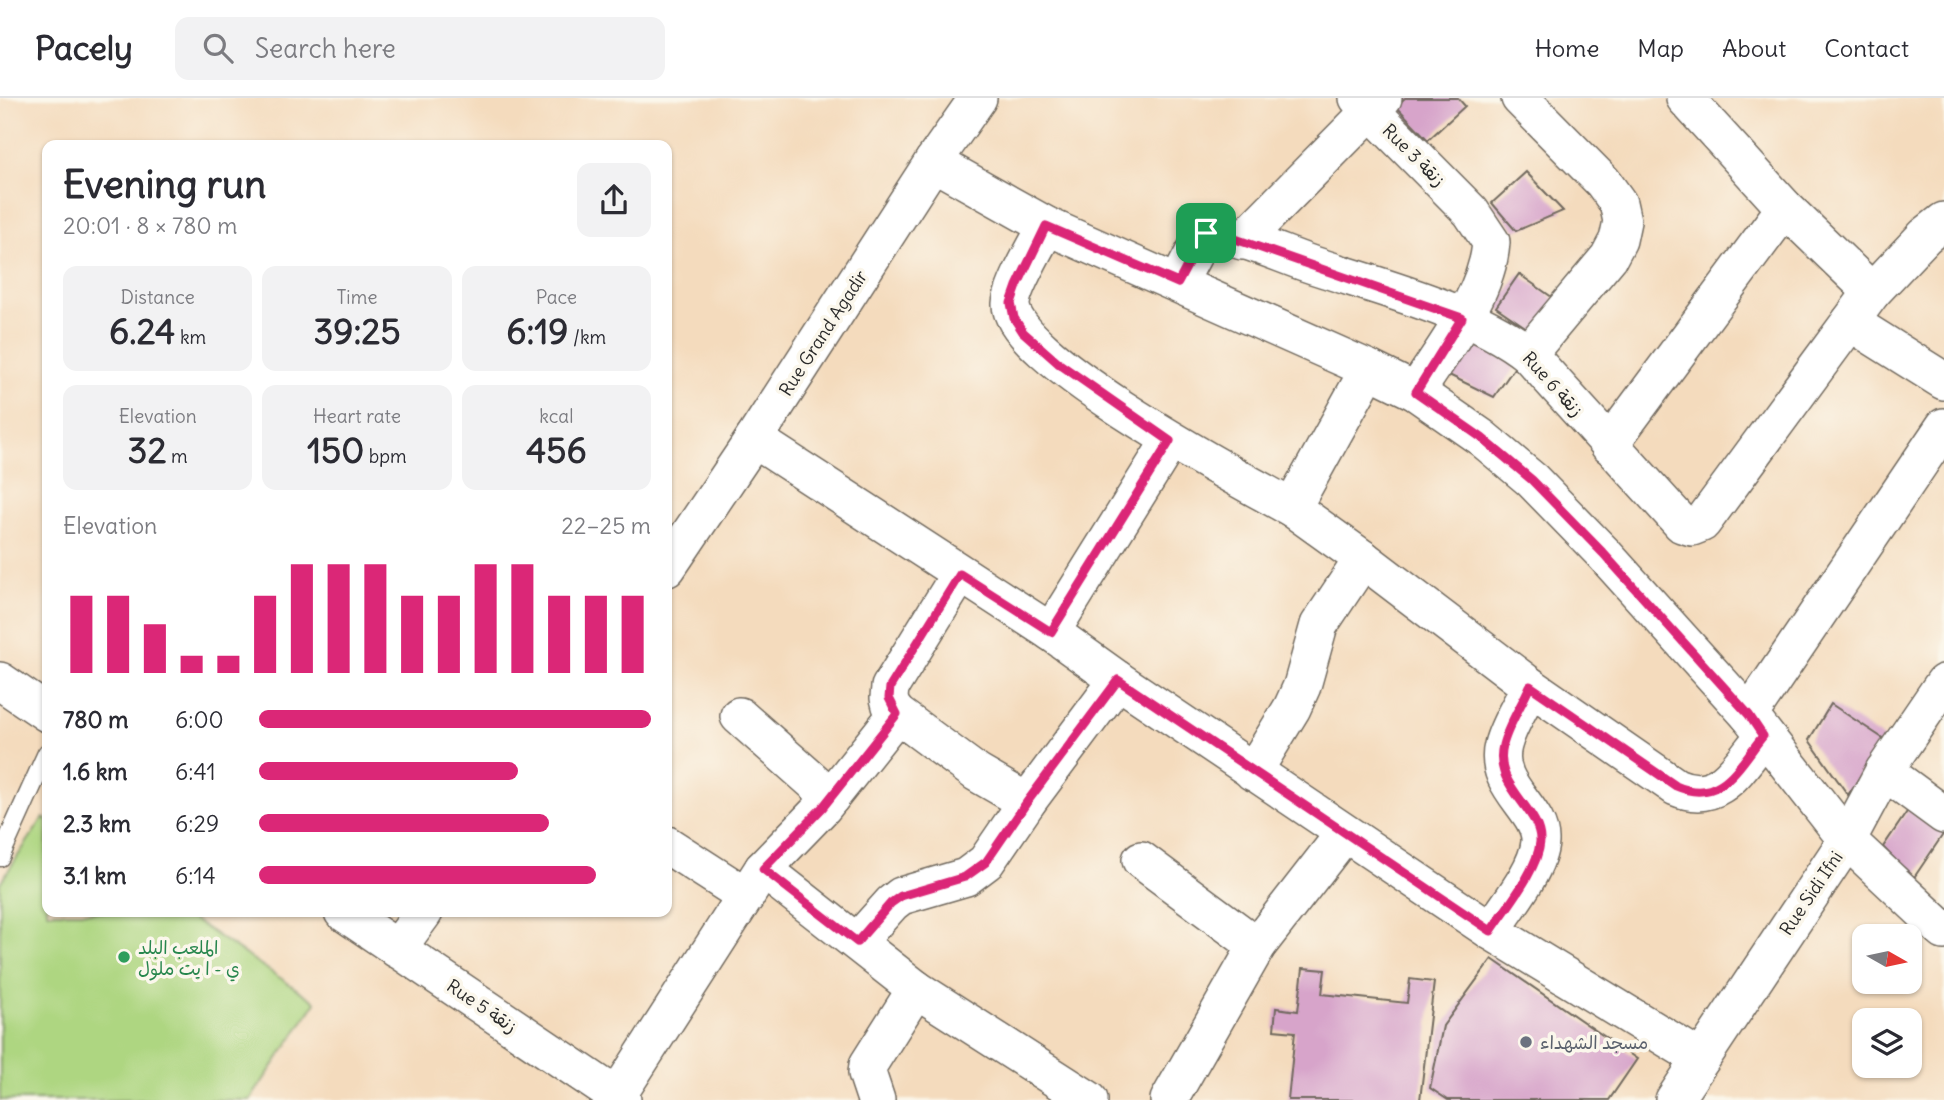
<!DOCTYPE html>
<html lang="en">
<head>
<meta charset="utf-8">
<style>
  body { margin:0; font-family:Delius,"Playpen Sans Arabic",sans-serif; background:#f2f2f3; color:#2b2b33; height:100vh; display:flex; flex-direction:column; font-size:26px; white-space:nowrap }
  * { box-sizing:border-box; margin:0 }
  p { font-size:23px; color:#7c7c81 }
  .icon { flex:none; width:38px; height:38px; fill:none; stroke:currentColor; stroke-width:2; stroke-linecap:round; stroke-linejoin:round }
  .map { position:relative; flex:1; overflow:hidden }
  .drawer { position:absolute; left:42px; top:42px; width:630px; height:777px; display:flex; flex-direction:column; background:#fff; border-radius:14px; box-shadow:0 2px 5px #0004 }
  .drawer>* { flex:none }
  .needle { width:46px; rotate:99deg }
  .controls { position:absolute; left:1852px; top:826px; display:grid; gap:14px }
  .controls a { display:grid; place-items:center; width:70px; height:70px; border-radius:14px; background:#fff; box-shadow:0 2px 5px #0004; font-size:35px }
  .pin { position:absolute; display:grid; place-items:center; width:60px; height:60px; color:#fff; margin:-30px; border-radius:14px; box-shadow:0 4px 10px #0006 }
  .round { display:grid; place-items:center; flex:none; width:74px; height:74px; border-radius:14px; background:#f2f2f3 }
  .overview { display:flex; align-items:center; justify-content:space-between; height:119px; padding:0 21px }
  h1 { font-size:38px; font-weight:800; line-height:52px }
  .metrics { display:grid; grid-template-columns:repeat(3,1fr); gap:10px; height:119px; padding:7px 21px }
  .metrics div { display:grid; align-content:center; border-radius:14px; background:#f2f2f3; text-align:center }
  .metrics b { font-size:35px; font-weight:800 }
  .metrics small { font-size:19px; font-weight:400 }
  .metrics p { font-size:19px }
  .chart { height:196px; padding:14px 21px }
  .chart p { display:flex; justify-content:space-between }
  .chart svg { width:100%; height:126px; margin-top:7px; stroke:#db2777; stroke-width:6 }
  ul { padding:0 21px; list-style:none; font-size:23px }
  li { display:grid; grid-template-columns:112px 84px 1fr; align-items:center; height:52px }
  li i { height:18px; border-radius:9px; background:#db2777 }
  header { display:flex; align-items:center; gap:42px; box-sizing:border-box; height:98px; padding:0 35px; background:#fff; border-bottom:2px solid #e1e1e2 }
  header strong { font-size:33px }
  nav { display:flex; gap:38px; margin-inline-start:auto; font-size:24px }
  .search { width:490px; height:63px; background:#f2f2f3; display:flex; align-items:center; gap:18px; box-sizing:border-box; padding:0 24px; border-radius:14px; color:#7c7c81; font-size:26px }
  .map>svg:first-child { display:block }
</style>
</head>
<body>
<header>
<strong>Pacely</strong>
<div class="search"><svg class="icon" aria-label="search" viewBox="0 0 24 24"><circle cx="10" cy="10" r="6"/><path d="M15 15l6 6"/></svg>Search here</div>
<nav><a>Home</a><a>Map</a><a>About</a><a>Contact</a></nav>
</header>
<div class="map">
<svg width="1944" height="1002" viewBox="0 0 1944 1002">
  <rect width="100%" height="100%" fill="#fbf7ec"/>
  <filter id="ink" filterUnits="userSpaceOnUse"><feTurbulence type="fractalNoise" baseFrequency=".0143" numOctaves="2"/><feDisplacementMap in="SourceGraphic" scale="14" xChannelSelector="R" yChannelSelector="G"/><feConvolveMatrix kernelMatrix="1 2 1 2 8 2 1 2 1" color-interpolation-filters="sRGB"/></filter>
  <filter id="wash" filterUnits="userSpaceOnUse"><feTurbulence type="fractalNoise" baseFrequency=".00686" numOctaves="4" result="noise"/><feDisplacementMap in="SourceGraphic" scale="28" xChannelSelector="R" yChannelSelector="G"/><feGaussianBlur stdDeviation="1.57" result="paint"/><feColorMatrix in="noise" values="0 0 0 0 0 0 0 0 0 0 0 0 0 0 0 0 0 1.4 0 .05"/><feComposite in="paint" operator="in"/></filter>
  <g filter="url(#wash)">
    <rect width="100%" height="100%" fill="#f4dbbd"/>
    <!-- green -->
    <polygon fill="#aed681" stroke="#6c8056" stroke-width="2" points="43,720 47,722 47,814 182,814 316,904 250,1002 0,1002 0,785"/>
    <g id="blocks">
      <!-- building -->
      <g fill="#d7a4ca">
        <polygon points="1405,0 1458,0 1465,8 1428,42 1396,8"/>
        <polygon points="1526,74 1563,113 1516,133 1492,105"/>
        <polygon points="1519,176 1556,202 1534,235 1496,209"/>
        <polygon points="1481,228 1523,257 1494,299 1449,277"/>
        <polygon points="1831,606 1884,641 1848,697 1809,642"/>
        <polygon points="1913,705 1944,735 1913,781 1883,749"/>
        <polygon points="1492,861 1637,961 1609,1002 1448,1002 1430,990 1443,928"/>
        <polygon points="1303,870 1325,872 1322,896 1407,905 1410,881 1434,884 1420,1002 1288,1002 1295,934 1274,932 1276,910 1298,913"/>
      </g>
    </g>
  </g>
  <g filter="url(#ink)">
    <use href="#blocks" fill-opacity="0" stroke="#71695e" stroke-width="2"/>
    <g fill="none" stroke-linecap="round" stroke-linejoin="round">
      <!-- service casing -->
      <g stroke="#71695e" stroke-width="21">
        <polyline id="service" points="0,759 47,655"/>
      </g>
      <!-- minor casing -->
      <g stroke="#71695e" stroke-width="40">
        <g id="minor">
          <path d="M 1358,0 L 1471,114 L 1491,144 C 1488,196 1443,251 1416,294"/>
          <polyline points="1520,0 1603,84 1618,105 1622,123 1618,142 1609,159 1528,256"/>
          <polyline points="1685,0 1785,110 1872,194 1925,138 1944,123"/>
          <polyline points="933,64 1047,128 1369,271 1416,294 1482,340 1532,382 1603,455 1749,617 1847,742 1944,833"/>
          <path d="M 1047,128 C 1038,145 1012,189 1011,206 C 1010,259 1243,383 1292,410 L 1369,271"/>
          <polyline points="1242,143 1383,0"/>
          <path d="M 1178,185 L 1203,138 L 1211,133 C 1243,139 1276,154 1307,165 C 1375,188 1473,212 1528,256 L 1682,426 L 1692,429 L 1702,425 L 1872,194"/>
          <polyline points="1850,224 1944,283"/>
          <polyline points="754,341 1051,534 1118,582 1491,833 1701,961"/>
          <polyline points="1609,347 1785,110"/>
          <path d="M 1292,410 L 1363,461 L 1530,588 L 1676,689 C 1721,708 1739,667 1764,638"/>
          <polyline points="667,470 754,341 933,64 978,0"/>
          <polyline points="960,476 890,589 889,600 891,608 897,616 977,675 1027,704"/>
          <polyline points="1051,534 1170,343"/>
          <polyline points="0,583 47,615"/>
          <polyline points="1749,617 1944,329"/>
          <polyline points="739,618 831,699"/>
          <polyline points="1884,673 1944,717"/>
          <polyline points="1253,674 1292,610 1302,588 1319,527 1363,461"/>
          <polyline points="667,747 746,798"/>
          <polyline points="1141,762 1257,848"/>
          <polyline points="763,771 916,891 1089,1002"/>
          <polyline points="343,814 622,1002"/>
          <path d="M 1491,833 C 1506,810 1538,772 1540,744 C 1542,711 1492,689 1503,647 C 1508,627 1522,607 1530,588"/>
          <polyline points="857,844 892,805 901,798 966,779 986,764 1027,704 1118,582"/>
          <polyline points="397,851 424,814"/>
          <polyline points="617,998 763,771 823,709 897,616"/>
          <polyline points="876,1002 867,975 868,967 916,891"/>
          <polyline points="1169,1002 1257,848 1344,736"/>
          <polyline points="1674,1002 1847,742 1884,673 1944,585"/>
        </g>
      </g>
      <!-- service -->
      <use href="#service" stroke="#fff" stroke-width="18"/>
      <!-- minor -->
      <use href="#minor" stroke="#fff" stroke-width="37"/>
    </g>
  </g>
  <g fill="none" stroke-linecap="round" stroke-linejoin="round" filter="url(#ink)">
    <!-- route casing -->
    <g stroke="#fff" stroke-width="14">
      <path id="route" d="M 1046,128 L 1178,185 L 1203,138 L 1211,134 L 1218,135 L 1462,220 L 1416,294 L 1482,340 L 1532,382 L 1603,455 L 1749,617 L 1763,638 C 1739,667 1721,708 1676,688 L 1530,588 C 1522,607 1508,627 1503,647 C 1492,689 1542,711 1540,744 C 1538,772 1506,810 1491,833 L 1118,582 L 1027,704 L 986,764 L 965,779 L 901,798 L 891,805 L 857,844 L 763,771 L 823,709 L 897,616 L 889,600 L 890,589 L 960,476 L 1051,534 L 1170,343 L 1058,265 L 1023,234 L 1014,220 L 1011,205 L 1017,188 Z"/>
    </g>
    <!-- route -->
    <use href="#route" stroke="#db2777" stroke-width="9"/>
  </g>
  <!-- markers -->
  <circle fill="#2e9e5b" stroke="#fbf7ec" stroke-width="2.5" cx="124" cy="859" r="7"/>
  <circle fill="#6b7280" stroke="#fbf7ec" stroke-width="2.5" cx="1526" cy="944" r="7"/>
  <g text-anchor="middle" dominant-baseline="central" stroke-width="7" stroke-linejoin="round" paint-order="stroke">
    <!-- street labels -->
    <g font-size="18" fill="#2b2b2b" stroke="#fbf7ec">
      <text transform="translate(1414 57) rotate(45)">Rue 3 زنقة</text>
      <text transform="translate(823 235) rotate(-57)">Rue Grand Agadir</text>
      <text transform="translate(1553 286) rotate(48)">Rue 6 زنقة</text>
      <text transform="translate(1811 795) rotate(-56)">Rue Sidi Ifni</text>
      <text transform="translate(482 908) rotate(34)">Rue 5 زنقة</text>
    </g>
    <!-- leisure labels -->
    <g font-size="18" fill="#27864d" stroke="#fbf7ec" text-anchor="start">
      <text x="138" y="849">الملعب البلد<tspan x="138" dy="21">ي - ا يت ملول</tspan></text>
    </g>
    <!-- worship labels -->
    <g font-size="18" fill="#5b616d" stroke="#fbf7ec" text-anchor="start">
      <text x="1540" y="944">مسجد الشهداء</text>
    </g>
  </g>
</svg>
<div class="controls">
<a><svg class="needle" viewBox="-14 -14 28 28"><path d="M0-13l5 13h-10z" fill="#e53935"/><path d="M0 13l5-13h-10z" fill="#7c7c81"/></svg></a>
<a><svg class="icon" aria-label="layers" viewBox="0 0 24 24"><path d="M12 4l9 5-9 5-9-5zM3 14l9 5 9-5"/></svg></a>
</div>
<div class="pin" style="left:1206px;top:135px;background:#1e9e55"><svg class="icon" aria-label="arrive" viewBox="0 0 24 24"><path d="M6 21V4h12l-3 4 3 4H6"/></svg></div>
<section class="drawer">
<div class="overview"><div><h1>Evening run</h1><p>20:01 · 8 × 780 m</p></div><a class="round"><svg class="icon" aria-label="share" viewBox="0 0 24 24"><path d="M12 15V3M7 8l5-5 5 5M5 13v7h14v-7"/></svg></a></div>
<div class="metrics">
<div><p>Distance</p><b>6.24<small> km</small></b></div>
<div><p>Time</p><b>39:25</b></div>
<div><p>Pace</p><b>6:19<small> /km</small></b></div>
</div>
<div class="metrics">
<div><p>Elevation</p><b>32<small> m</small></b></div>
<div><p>Heart rate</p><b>150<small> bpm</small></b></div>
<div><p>kcal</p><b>456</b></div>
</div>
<div class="chart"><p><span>Elevation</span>22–25 m</p>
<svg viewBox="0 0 160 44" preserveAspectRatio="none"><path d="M5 44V17M15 44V17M25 44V27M35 44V38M45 44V38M55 44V17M65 44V6M75 44V6M85 44V6M95 44V17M105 44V17M115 44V6M125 44V6M135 44V17M145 44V17M155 44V17"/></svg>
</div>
<ul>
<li><b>780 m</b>6:00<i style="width:100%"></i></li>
<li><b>1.6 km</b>6:41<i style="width:66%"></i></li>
<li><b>2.3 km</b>6:29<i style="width:74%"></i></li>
<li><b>3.1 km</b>6:14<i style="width:86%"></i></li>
</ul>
</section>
</div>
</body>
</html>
